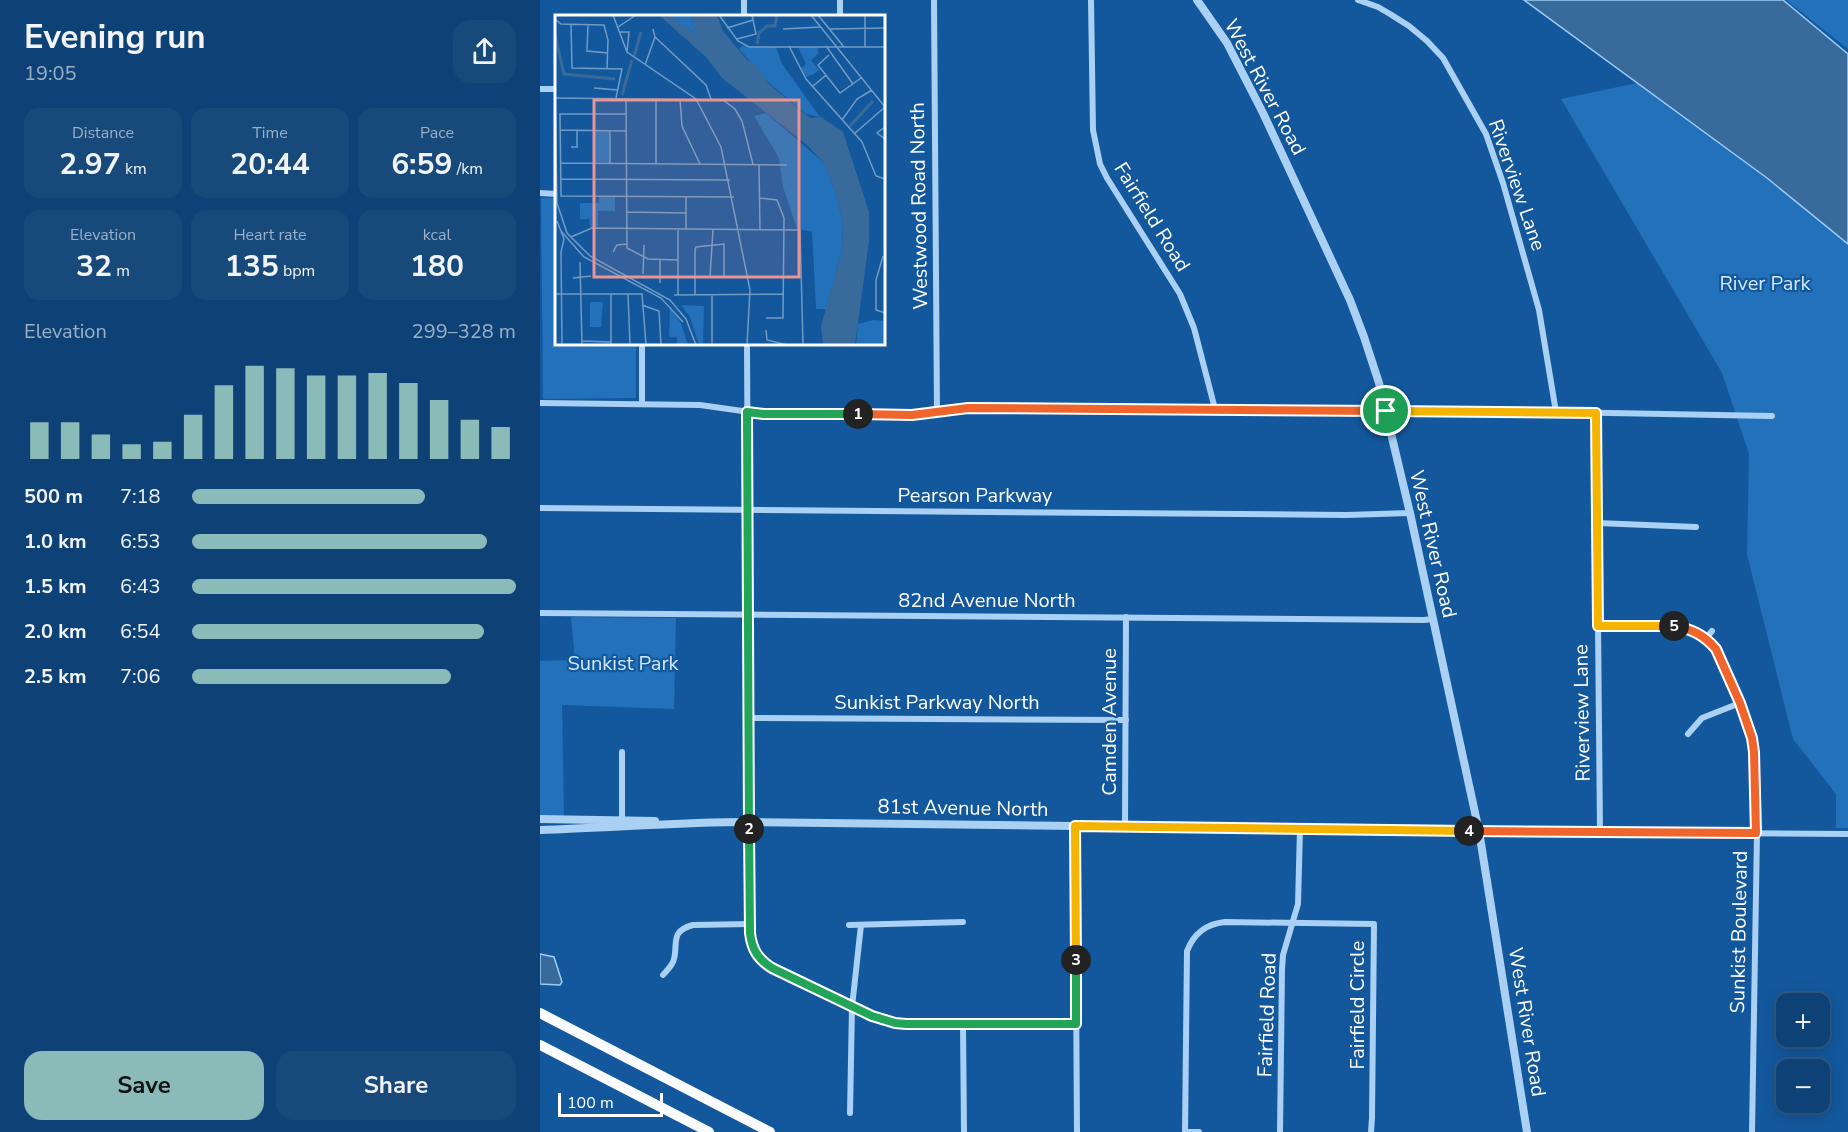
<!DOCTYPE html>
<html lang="en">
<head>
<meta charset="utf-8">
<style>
  body { margin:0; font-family:"Nunito Sans",sans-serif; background:#17497b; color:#f1f3f6; height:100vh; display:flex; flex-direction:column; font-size:22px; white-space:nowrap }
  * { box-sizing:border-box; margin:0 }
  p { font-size:20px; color:#9bb0c5 }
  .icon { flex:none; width:33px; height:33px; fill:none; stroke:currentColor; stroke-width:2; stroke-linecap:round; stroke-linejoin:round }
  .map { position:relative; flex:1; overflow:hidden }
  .drawer { display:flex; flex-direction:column; background:#0e4276; width:540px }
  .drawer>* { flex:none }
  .controls { position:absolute; left:1236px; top:993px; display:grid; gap:12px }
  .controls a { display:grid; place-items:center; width:54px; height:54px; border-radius:12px; background:#0e4276; box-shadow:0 3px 15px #0003,0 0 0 2px #2e5b88; font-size:30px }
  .scale { position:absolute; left:18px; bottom:15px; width:105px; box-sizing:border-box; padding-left:6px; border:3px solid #fff; border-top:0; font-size:16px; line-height:21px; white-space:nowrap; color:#fff; -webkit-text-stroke:4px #13589d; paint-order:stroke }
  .pin { position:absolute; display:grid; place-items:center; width:51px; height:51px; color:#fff; margin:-26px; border:3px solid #fff; border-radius:50%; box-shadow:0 2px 6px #0007 }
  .km { position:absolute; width:30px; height:30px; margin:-15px; border-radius:50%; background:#222; color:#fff; font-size:16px; line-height:30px; text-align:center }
  .round { display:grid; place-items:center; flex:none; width:63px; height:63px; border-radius:18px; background:#17497b }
  .headline { display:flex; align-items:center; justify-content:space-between; height:102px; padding:0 24px }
  h1 { font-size:33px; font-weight:700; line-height:45px }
  .metrics { display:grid; grid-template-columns:repeat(3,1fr); gap:9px; height:102px; padding:6px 24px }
  .metrics div { display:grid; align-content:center; border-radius:15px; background:#17497b; text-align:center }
  .metrics b { font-size:30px; font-weight:700 }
  .metrics small { font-size:16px; font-weight:400 }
  .metrics p { font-size:16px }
  .chart { height:168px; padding:12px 24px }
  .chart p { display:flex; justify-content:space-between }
  .chart svg { width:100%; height:108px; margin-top:6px; stroke:#8bbbb9; stroke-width:6 }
  .button { display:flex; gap:12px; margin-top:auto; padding:12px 24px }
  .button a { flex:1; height:69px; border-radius:18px; background:#8bbbb9; color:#111; font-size:24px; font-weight:700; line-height:69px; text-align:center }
  .button a+a { background:#17497b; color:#f1f3f6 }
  ul { padding:0 24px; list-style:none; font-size:20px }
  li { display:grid; grid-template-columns:96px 72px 1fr; align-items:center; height:45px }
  li i { height:15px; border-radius:8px; background:#8bbbb9 }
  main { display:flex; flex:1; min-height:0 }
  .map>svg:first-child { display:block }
</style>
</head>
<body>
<main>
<section class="drawer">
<div class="headline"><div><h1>Evening run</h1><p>19:05</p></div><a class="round"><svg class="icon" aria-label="share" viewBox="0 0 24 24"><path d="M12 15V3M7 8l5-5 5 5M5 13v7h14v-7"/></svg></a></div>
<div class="metrics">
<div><p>Distance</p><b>2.97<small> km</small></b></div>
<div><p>Time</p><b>20:44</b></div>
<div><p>Pace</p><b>6:59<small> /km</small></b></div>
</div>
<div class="metrics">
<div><p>Elevation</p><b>32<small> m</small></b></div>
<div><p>Heart rate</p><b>135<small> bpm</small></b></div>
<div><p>kcal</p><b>180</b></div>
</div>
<div class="chart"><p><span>Elevation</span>299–328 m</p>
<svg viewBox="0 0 160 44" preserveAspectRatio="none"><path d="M5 44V29M15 44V29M25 44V34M35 44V38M45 44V37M55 44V26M65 44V14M75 44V6M85 44V7M95 44V10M105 44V10M115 44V9M125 44V13M135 44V20M145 44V28M155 44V31"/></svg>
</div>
<ul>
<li><b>500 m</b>7:18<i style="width:72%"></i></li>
<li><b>1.0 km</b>6:53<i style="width:91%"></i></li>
<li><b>1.5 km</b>6:43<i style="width:100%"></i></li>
<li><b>2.0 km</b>6:54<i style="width:90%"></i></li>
<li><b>2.5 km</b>7:06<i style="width:80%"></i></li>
</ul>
<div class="button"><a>Save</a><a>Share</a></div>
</section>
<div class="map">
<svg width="1308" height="1132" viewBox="0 0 1308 1132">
  <rect width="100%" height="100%" fill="#13589d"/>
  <!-- green -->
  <g fill="#2271ba">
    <polygon points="1246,0 1308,0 1308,49"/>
    <polygon points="1097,83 1227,178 1308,244 1308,828 1296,828 1296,794 1253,739 1207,554 1209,454 1182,373 1021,99"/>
    <polygon points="1,198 16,198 16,344 96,344 96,398 3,399"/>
    <polygon points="31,617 136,618 134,709 22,705 24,817 0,817 0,661 35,660"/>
  </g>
  <!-- water -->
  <g fill="#386a9b" stroke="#9cccf7" stroke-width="1.5">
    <polygon points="984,0 1243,0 1308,54 1308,244 1227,178"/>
    <polygon points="0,954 14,957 22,982 20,985 0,984"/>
  </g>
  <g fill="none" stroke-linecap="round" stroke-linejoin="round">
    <!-- minor -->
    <g stroke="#aad0f4" stroke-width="6">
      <polyline points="204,0 204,16"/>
      <polyline points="300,0 300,16"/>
      <polyline points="394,0 397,412"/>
      <polyline points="551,0 553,130 560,164 567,178 640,294 654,328 675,409"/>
      <polyline points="818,0 838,7 850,14 869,26 887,41 903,58 946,134 963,183 999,310 1016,412"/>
      <polyline points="0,89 16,89"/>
      <polyline points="0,193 16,194"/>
      <polyline points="102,344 102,404"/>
      <path d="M 207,344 L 210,933 C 212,950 218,959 232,968 L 332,1016 L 355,1023 L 536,1024"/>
      <polyline points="0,403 160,405 224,414 372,415 428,408 1016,412 1232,416"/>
      <polyline points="1056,413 1060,832"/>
      <polyline points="0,508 807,515 870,513"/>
      <polyline points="1057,523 1156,527"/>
      <polyline points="0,613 884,620 893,619"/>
      <path d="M 1058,626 C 1083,626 1136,621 1158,633 C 1166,636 1171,643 1176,649 L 1208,725 L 1214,752 L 1217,833 L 1212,1132"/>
      <polyline points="1166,638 1172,631"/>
      <polyline points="208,718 586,720"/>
      <polyline points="1148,734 1162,718 1200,703"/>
      <polyline points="82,752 82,824"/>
      <polyline points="535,826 537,1132"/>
      <polyline points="585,826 586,617"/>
      <polyline points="939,831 1308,834"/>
      <polyline points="309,925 423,922"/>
      <path d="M 123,975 C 127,970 133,965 134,959 C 138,943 130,931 153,925 L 210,924"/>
      <polyline points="423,1024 424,1132"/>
      <polyline points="310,1113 312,1007 321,925"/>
      <path d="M 645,1132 L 647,951 C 654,933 666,924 685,922 L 834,924 L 832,1118 L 831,1132"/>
      <polyline points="645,1132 659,1132"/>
      <polyline points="740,1132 742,969 743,955 758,904 760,829"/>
    </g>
    <!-- tertiary -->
    <g stroke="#aad0f4" stroke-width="8">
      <polyline points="657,0 687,43 723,113 810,300 824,337 839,383 870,513 939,831 987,1132"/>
      <polyline points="0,819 115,821"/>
      <path d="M 0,830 C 70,828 139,822 209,822 L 939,831"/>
    </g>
    <!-- trunk -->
    <g stroke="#fbfcff" stroke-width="10">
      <polyline points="0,1013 230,1132"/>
      <polyline points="0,1045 169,1132"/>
    </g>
  </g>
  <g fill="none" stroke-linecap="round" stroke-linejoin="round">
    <!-- split-1 casing -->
    <g stroke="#fff" stroke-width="12">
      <polyline id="split-1" points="318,414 372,415 428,408 846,411"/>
    </g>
    <!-- split-2 casing -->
    <g stroke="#fff" stroke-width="12">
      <polyline id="split-2" points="209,829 207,412 224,414 318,414"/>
    </g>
    <!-- split-3 casing -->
    <g stroke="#fff" stroke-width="12">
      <path id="split-3" d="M 209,829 L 210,933 C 212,950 218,959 232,968 L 332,1016 L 355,1023 L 366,1024 L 536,1024 L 536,960"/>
    </g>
    <!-- split-4 casing -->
    <g stroke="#fff" stroke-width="12">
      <polyline id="split-4" points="536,960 535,826 929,831"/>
    </g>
    <!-- split-5 casing -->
    <g stroke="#fff" stroke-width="12">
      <path id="split-5" d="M 929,831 L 1216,833 L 1214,752 L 1212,738 L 1200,703 L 1176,649 C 1164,635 1152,629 1134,626"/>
    </g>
    <!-- split-6 casing -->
    <g stroke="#fff" stroke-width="12">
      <polyline id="split-6" points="846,411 1056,413 1058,626 1134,626"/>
    </g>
    <!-- split-1 -->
    <use href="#split-1" stroke="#f0652b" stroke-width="8"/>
    <!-- split-2 -->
    <use href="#split-2" stroke="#22a559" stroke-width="8"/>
    <!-- split-3 -->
    <use href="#split-3" stroke="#22a559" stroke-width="8"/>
    <!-- split-4 -->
    <use href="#split-4" stroke="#f5b400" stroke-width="8"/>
    <!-- split-5 -->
    <use href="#split-5" stroke="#f0652b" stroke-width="8"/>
    <!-- split-6 -->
    <use href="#split-6" stroke="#f5b400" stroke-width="8"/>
  </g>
  <g text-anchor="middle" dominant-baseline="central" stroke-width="4.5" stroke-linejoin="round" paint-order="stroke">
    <!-- street labels -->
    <g font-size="20" fill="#fff" stroke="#13589d">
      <text transform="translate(725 87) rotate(62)">West River Road</text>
      <text transform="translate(977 185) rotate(71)">Riverview Lane</text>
      <text transform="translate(379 206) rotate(-91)">Westwood Road North</text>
      <text transform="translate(612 217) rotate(58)">Fairfield Road</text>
      <text x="435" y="495">Pearson Parkway</text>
      <text transform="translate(893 544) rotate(77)">West River Road</text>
      <text x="447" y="600">82nd Avenue North</text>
      <text x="397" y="702">Sunkist Parkway North</text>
      <text transform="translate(1042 713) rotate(-91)">Riverview Lane</text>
      <text transform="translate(569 722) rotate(-90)">Camden Avenue</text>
      <text transform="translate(423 808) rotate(1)">81st Avenue North</text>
      <text transform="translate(1199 932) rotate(-89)">Sunkist Boulevard</text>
      <text transform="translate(817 1005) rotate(-90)">Fairfield Circle</text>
      <text transform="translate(727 1015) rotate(-88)">Fairfield Road</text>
      <text transform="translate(987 1022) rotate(81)">West River Road</text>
    </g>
    <!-- park labels -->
    <g font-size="20" fill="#d2e9fd" stroke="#13589d">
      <text x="1225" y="283">River Park</text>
      <text x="83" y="663">Sunkist Park</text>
    </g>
  </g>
  <!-- overview -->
  <g transform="translate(15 15)">
    <rect width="330" height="330" fill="#13589d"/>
    <path d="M 113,0 L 136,0 L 141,18 L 120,7 ZM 187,31 L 221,32 L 227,49 L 265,102 L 251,99 L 213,67 L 184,34 ZM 243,32 L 263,32 L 263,39 L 256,45 L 264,55 L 259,59 L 251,62 L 246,53 L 251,49 ZM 211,98 L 268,147 L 280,175 L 288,208 L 287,235 L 271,294 L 261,294 L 257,217 L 242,214 L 228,172 L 224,143 L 199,101 ZM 39,116 L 54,116 L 54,147 L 40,147 ZM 44,181 L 60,182 L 60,196 L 43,196 L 43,213 L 35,213 L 34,204 L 25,204 L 25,188 L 44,188 ZM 35,287 L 48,287 L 46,312 L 35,312 ZM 126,290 L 149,291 L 148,330 L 144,330 L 135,302 ZM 115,293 L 126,308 L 133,330 L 122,330 L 122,322 L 114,322 ZM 318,305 L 330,306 L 330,330 L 301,330 L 303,309 Z" fill="#2271ba"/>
    <path d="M 104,0 L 113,0 L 140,18 L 136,0 L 162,0 L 168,16 L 193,46 L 198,46 L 214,69 L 255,103 L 266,102 L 288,117 L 314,197 L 314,226 L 300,330 L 268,330 L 266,311 L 287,235 L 288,208 L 280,175 L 268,147 L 251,129 L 167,63 L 152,43 Z" fill="#386a9b"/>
    <path fill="none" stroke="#386a9b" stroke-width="3" d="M 0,20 L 9,59 L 60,64M 202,29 L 204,18 L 212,11 L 220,11 L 222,0M 79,41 L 86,17M 67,80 L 77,45M 295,111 L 318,86"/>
    <path fill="none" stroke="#719bc4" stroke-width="1.5" d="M 58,0 L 72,37 L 141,84 L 166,132 L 195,275 L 192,330M 164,0 L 183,26 L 194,32 L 330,32M 256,0 L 330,92M 263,0 L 289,32M 310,0 L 310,32M 0,4 L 6,9 L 49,10 L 53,25 L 52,54M 16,9 L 17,53 L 67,54 L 61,83M 33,9 L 32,36 L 53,38M 63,12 L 81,0M 172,13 L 198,5M 228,14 L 265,12M 274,14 L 330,13M 64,17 L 74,17 L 72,37M 100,22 L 151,70 L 156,84M 182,24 L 201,19 L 197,0M 234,31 L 251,64 L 307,127 L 321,161 L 330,164M 271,31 L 298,69M 274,40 L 263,50 L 285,78 L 306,63M 90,50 L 100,22 L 98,14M 257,72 L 271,60M 39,73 L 63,75M 0,77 L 2,188 L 12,218 L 35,241 L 115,285 L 131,304 L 141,330M 1,83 L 168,85 L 180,94 L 187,106 L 198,149M 71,83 L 72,233 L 93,244 L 123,245M 101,84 L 101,149M 125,84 L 127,111 L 145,149M 71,99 L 5,99 L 6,181 L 179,182M 287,105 L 302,84 L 317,75M 330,112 L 322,118 L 330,124M 5,115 L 71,116M 55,115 L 55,148M 300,118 L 330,92M 16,132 L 22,132 L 22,115M 6,148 L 232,150M 204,150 L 205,215M 6,164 L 175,165M 204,183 L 222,185 L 229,203 L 228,303 L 211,303M 72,197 L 131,198M 2,206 L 9,224 L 6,237M 123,214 L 123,280M 131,214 L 131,181M 6,216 L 29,242 L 106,283 L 128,307M 16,222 L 37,213 L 245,215 L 248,330M 6,237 L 7,330M 58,237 L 62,230 L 72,229M 328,241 L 321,265 L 321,295 L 330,298M 105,245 L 105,268M 25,247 L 27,330M 88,259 L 89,230M 140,262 L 169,262 L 169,229 L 141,232 L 140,235 L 140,280M 155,262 L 158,215M 18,263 L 36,261M 0,279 L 87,279 L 91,330M 56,279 L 56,330M 73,279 L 75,330M 119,280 L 228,279M 157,280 L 157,330M 87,290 L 104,296 L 106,330M 211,315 L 212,325 L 232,330M 27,326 L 56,327"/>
    <path fill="#ea9494" fill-opacity="0.15" stroke="#ea9494" stroke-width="3" d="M 39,85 L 244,85 L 244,262 L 39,262 Z"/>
    <rect width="330" height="330" fill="none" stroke="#fff" stroke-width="3"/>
  </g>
</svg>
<div class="controls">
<a>+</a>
<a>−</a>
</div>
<div class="scale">100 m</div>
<div class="pin" style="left:846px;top:411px;background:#1e9e55"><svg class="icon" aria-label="arrive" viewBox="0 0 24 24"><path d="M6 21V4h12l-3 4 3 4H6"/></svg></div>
<b class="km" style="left:318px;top:414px">1</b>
<b class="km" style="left:209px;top:829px">2</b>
<b class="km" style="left:536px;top:960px">3</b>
<b class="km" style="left:929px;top:831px">4</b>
<b class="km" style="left:1134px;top:626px">5</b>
</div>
</main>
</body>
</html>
